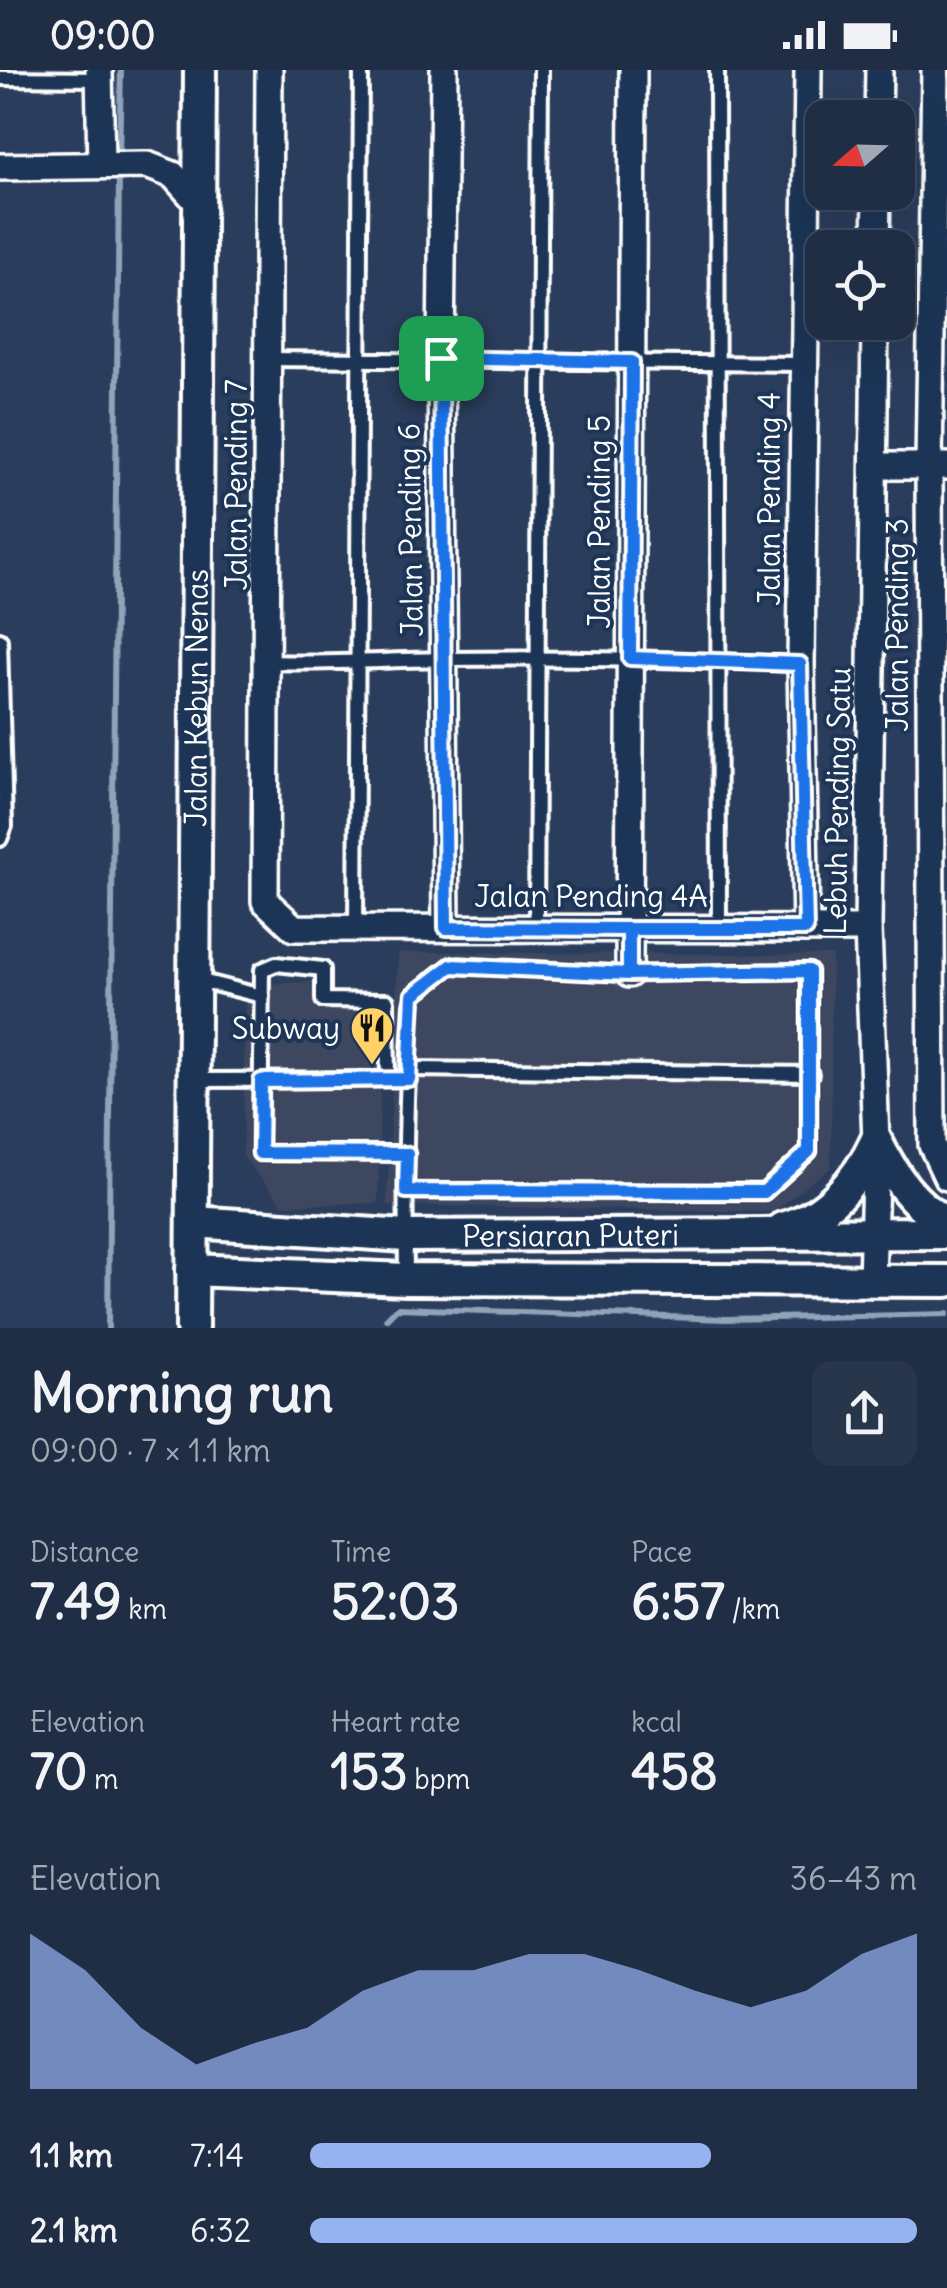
<!DOCTYPE html>
<html lang="en">
<head>
<meta charset="utf-8">
<style>
  body { margin:0; font-family:Delius,sans-serif; background:#28364c; color:#f1f3f6; height:100vh; display:flex; flex-direction:column; font-size:38px; white-space:nowrap }
  * { box-sizing:border-box; margin:0 }
  p { font-size:32px; color:#a2a8b3 }
  .icon { flex:none; width:55px; height:55px; fill:none; stroke:currentColor; stroke-width:2; stroke-linecap:round; stroke-linejoin:round }
  .map { position:relative; height:1258px; overflow:hidden }
  .side { display:flex; flex-direction:column; background:#202e45; flex:1 }
  .side>* { flex:none }
  .needle { width:65px; rotate:250deg }
  .fabs { position:absolute; left:805px; top:30px; display:grid; gap:20px }
  .fabs a { display:grid; place-items:center; width:110px; height:110px; border-radius:20px; background:#202e45; box-shadow:0 10px 40px #0002,0 0 0 2px #3d4a5e; font-size:50px }
  .pin { position:absolute; display:grid; place-items:center; width:85px; height:85px; color:#fff; margin:-42px; border-radius:20px; box-shadow:0 5px 15px #0006 }
  .round { display:grid; place-items:center; flex:none; width:105px; height:105px; border-radius:20px; background:#28364c }
  .headline { display:flex; align-items:center; justify-content:space-between; height:170px; padding:0 30px }
  h1 { font-size:55px; font-weight:700; line-height:75px }
  .figures { display:grid; grid-template-columns:repeat(3,1fr); gap:15px; height:170px; padding:10px 30px }
  .figures div { display:grid; align-content:center }
  .figures b { font-size:50px; font-weight:700 }
  .figures small { font-size:28px; font-weight:400 }
  .figures p { font-size:28px }
  .chart { height:280px; padding:20px 30px }
  .chart p { display:flex; justify-content:space-between }
  .chart svg { width:100%; height:180px; margin-top:10px; fill:#95b2f1; opacity:.7 }
  ul { padding:0 30px; list-style:none; font-size:32px }
  li { display:grid; grid-template-columns:160px 120px 1fr; align-items:center; height:75px }
  li i { height:25px; border-radius:12px; background:#95b2f1 }
  .status { display:flex; justify-content:space-between; align-items:center; height:70px; padding:0 50px; background:#202e45; direction:ltr }
  .status svg { height:28px; fill:currentColor }
  .map>svg:first-child { display:block }
</style>
</head>
<body>
<div class="status"><b>09:00</b><svg viewBox="0 0 49 12"><path d="M0 12V9h3v3zM5 12V6h3v6zM10 12V3h3v9zM15 12V0h3v12zM26 1h20v11H26zM47 4h2v5h-2z"/></svg></div>
<div class="map">
<svg width="947" height="1258" viewBox="0 0 947 1258">
  <rect width="100%" height="100%" fill="#2b3d5c"/>
  <filter id="ink" filterUnits="userSpaceOnUse"><feTurbulence type="fractalNoise" baseFrequency=".01" numOctaves="2"/><feDisplacementMap in="SourceGraphic" scale="20" xChannelSelector="R" yChannelSelector="G"/><feConvolveMatrix kernelMatrix="1 2 1 2 8 2 1 2 1" color-interpolation-filters="sRGB"/></filter>
  <g filter="url(#ink)">
    <!-- built -->
    <g fill="#3c4761">
      <polygon points="398,882 832,885 831,1097 773,1142 387,1135"/>
      <polygon points="318,911 318,927 382,925 378,1133 283,1135 243,1087 245,915"/>
    </g>
    <g fill="none" stroke-linecap="round" stroke-linejoin="round">
      <!-- stream -->
      <g stroke="#8fa3b9" stroke-width="6">
        <polyline points="119,89 121,0"/>
        <polyline points="386,1249 397,1238 726,1249 947,1244"/>
        <polyline points="108,1258 119,101"/>
      </g>
      <!-- service casing -->
      <g stroke="#fff" stroke-width="20">
        <g id="service">
          <polyline points="717,0 719,859"/>
          <polyline points="0,8 99,9"/>
          <polyline points="268,289 803,294"/>
          <polyline points="0,570 5,756 0,769"/>
          <path d="M 268,592 C 328,594 386,590 446,589 C 564,587 682,590 801,594"/>
          <polyline points="356,858 361,0"/>
          <polyline points="536,858 541,0"/>
          <polyline points="198,910 262,926"/>
          <polyline points="411,999 811,1004"/>
          <polyline points="388,1009 387,931 323,930 323,899 276,894 262,900 260,1083 407,1083"/>
          <polyline points="192,1010 409,1009"/>
          <path d="M 406,1121 L 764,1122 L 809,1081 L 809,901 L 629,904 L 451,895 L 413,925 C 405,1018 405,1113 406,1207"/>
        </g>
      </g>
      <!-- minor casing -->
      <g stroke="#fff" stroke-width="32">
        <g id="minor">
          <polyline points="99,0 101,93"/>
          <polyline points="269,0 265,831 294,858 868,859"/>
          <polyline points="444,0 441,288 446,858"/>
          <polyline points="935,0 929,396 932,1075 947,1107"/>
          <polyline points="878,48 879,0"/>
          <polyline points="0,97 147,95 173,105 199,134"/>
          <polyline points="876,178 877,122"/>
          <polyline points="874,396 947,396"/>
          <polyline points="806,859 801,594 808,0"/>
          <polyline points="629,904 633,0"/>
          <polyline points="872,1211 876,1071 868,859 875,252"/>
        </g>
      </g>
      <!-- tertiary casing -->
      <g stroke="#fff" stroke-width="38">
        <g id="tertiary">
          <path d="M 876,1071 C 894,1106 912,1134 947,1154"/>
          <path id="s1" d="M 193,1152 L 406,1166 L 947,1163"/>
          <path d="M 783,1158 C 826,1147 858,1110 876,1071"/>
          <polyline points="192,1200 406,1209 947,1211"/>
          <path id="s2" d="M 192,1258 L 200,0"/>
        </g>
      </g>
      <!-- service -->
      <use href="#service" stroke="#1d3557" stroke-width="12"/>
      <!-- minor -->
      <use href="#minor" stroke="#1d3557" stroke-width="25"/>
      <!-- tertiary -->
      <use href="#tertiary" stroke="#1d3557" stroke-width="30"/>
    </g>
  </g>
  <g fill="none" stroke-linecap="round" stroke-linejoin="round" filter="url(#ink)">
    <!-- route casing -->
    <g stroke="#fff" stroke-width="20">
      <polyline id="route" points="441,288 446,858 629,859 629,904 451,896 413,925 409,1009 261,1011 260,1083 407,1084 406,1121 764,1122 809,1081 809,901 629,904 629,859 806,859 800,594 630,588 632,292 441,288"/>
    </g>
    <!-- route -->
    <use href="#route" stroke="#1a73e8" stroke-width="12"/>
  </g>
  <!-- icons -->
  <defs>
    <g id="restaurant-pin" transform="scale(2.25)"><path d="M0 17L-7.5 6A9.5 9.5 0 1 1 7.5 6Z" fill="#ffd166" stroke="#1d3557"/><path d="M-5-6h1v4h1v-4h1v4h1v-4h1v5L-1.5 .5V6h-2V.5L-5-1ZM5-6V6H3V1.5H1.5Q1.5-4 5-6Z" fill="#111"/></g>
  </defs>
  <g fill-rule="evenodd">
    <use href="#restaurant-pin" x="372" y="958"/>
  </g>
  <g text-anchor="middle" dominant-baseline="central" stroke-width="8" stroke-linejoin="round" paint-order="stroke">
    <!-- street labels -->
    <g font-size="30" fill="#fff" stroke="#1d3557">
      <text transform="translate(236 415) rotate(-90)">Jalan Pending 7</text>
      <text transform="translate(769 429) rotate(-90)">Jalan Pending 4</text>
      <text transform="translate(599 452) rotate(-90)">Jalan Pending 5</text>
      <text transform="translate(410 460) rotate(-91)">Jalan Pending 6</text>
      <text transform="translate(897 555) rotate(-90)">Jalan Pending 3</text>
      <text stroke="none"><textPath href="#s2" startOffset="630">Jalan Kebun Nenas</textPath></text>
      <text transform="translate(837 731) rotate(-89)">Lebuh Pending Satu</text>
      <text x="591" y="826">Jalan Pending 4A</text>
      <text stroke="none"><textPath href="#s1" startOffset="378">Persiaran Puteri</textPath></text>
    </g>
    <!-- poi labels -->
    <g font-size="30" fill="#fff" stroke="#1d3557" text-anchor="end">
      <text x="340" y="958">Subway</text>
    </g>
  </g>
</svg>
<div class="fabs">
<a><svg class="needle" viewBox="-14 -14 28 28"><path d="M0-13l5 13h-10z" fill="#e53935"/><path d="M0 13l5-13h-10z" fill="#a2a8b3"/></svg></a>
<a><svg class="icon" aria-label="locate" viewBox="0 0 24 24"><circle cx="12" cy="12" r="6"/><path d="M12 2v4M12 18v4M2 12h4M18 12h4"/></svg></a>
</div>
<div class="pin" style="left:441px;top:288px;background:#1e9e55"><svg class="icon" aria-label="arrive" viewBox="0 0 24 24"><path d="M6 21V4h12l-3 4 3 4H6"/></svg></div>
</div>
<section class="side">
<div class="headline"><div><h1>Morning run</h1><p>09:00 · 7 × 1.1 km</p></div><a class="round"><svg class="icon" aria-label="share" viewBox="0 0 24 24"><path d="M12 15V3M7 8l5-5 5 5M5 13v7h14v-7"/></svg></a></div>
<div class="figures">
<div><p>Distance</p><b>7.49<small> km</small></b></div>
<div><p>Time</p><b>52:03</b></div>
<div><p>Pace</p><b>6:57<small> /km</small></b></div>
</div>
<div class="figures">
<div><p>Elevation</p><b>70<small> m</small></b></div>
<div><p>Heart rate</p><b>153<small> bpm</small></b></div>
<div><p>kcal</p><b>458</b></div>
</div>
<div class="chart"><p><span>Elevation</span>36–43 m</p>
<svg viewBox="0 0 160 44" preserveAspectRatio="none"><path d="M0 44V6L10 15L20 29L30 38L40 33L50 29L60 20L70 15L80 15L90 11L100 11L110 15L120 20L130 24L140 20L150 11L160 6V44z"/></svg>
</div>
<ul>
<li><b>1.1 km</b>7:14<i style="width:66%"></i></li>
<li><b>2.1 km</b>6:32<i style="width:100%"></i></li>
</ul>
</section>
</body>
</html>
